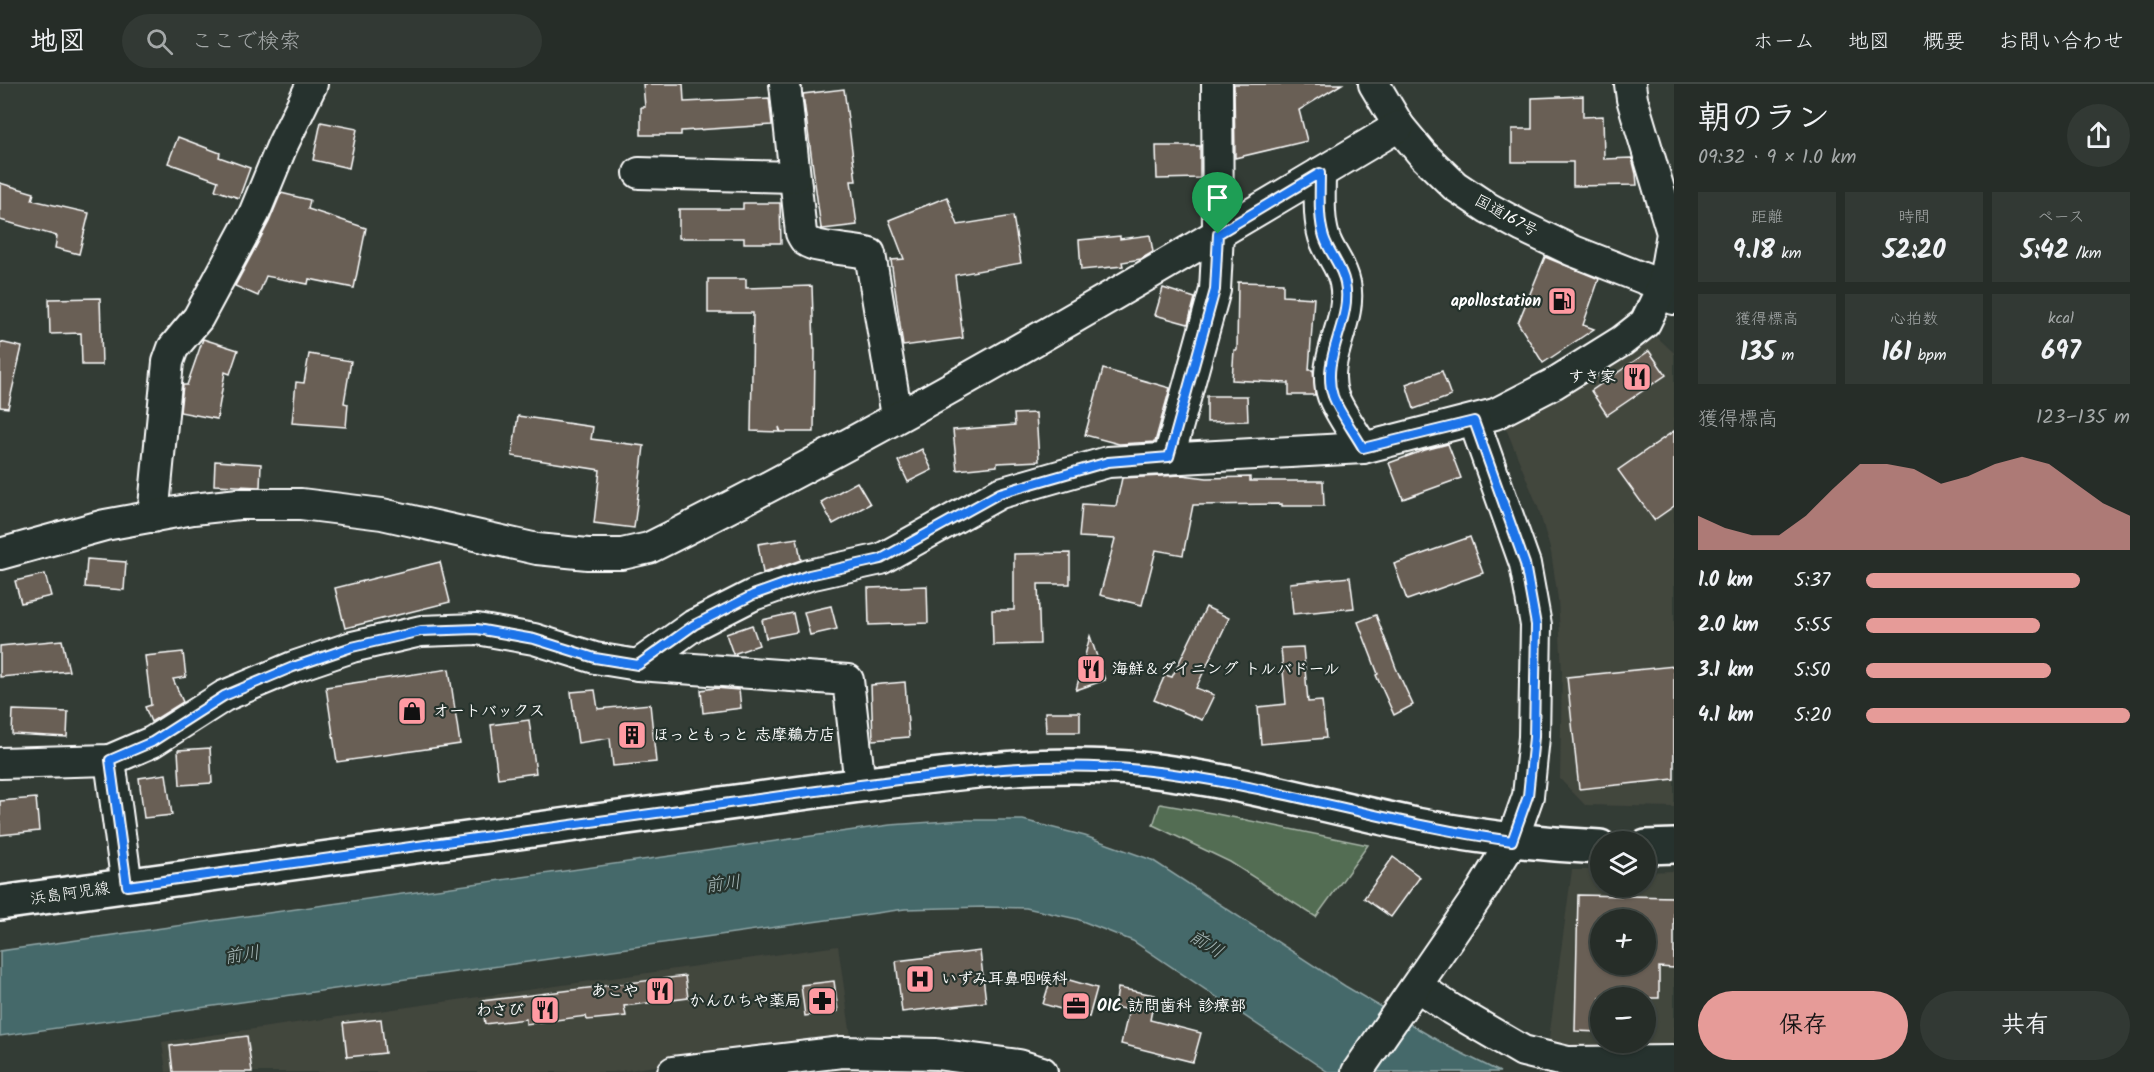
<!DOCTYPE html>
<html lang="ja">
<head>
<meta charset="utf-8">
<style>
  body { margin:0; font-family:Kalam,"Klee One",sans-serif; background:#323934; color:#f1f3f6; height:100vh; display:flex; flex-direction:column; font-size:22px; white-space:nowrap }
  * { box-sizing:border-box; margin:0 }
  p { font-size:20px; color:#a4a8a8 }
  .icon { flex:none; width:33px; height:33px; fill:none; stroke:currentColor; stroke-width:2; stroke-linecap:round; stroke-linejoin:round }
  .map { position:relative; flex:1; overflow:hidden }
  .drawer { display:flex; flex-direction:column; background:#262d28; width:480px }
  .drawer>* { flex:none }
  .controls { position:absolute; left:1590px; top:747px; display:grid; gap:12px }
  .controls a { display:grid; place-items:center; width:66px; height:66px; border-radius:50%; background:#262d28; box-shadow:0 2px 4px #0004,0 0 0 2px #424945; font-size:30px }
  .pin { position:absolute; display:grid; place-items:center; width:51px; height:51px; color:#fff; margin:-62px -26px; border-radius:50% 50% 50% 0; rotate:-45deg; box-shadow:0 0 6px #0007 }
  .pin .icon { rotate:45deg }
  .round { display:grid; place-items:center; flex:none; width:63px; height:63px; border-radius:32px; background:#323934 }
  .head { display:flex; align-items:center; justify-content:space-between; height:102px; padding:0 24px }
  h1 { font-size:33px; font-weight:800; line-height:45px }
  .figures { display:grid; grid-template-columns:repeat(3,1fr); gap:9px; height:102px; padding:6px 24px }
  .figures div { display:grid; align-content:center; border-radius:0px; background:#323934; text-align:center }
  .figures b { font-size:26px; font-weight:800 }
  .figures small { font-size:16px; font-weight:400 }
  .figures p { font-size:16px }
  .chart { height:168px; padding:12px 24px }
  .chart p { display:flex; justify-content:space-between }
  .chart svg { width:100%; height:108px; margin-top:6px; fill:#e69b98; opacity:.7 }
  .action { display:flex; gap:12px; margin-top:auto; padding:12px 24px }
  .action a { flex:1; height:69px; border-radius:36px; background:#e69b98; color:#111; font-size:24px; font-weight:800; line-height:69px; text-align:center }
  .action a+a { background:#323934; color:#f1f3f6 }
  ul { padding:0 24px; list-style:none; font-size:20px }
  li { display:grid; grid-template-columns:96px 72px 1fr; align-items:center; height:45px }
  li i { height:15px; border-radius:8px; background:#e69b98 }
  header { display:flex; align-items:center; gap:36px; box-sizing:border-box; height:84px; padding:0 30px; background:#262d28; border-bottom:2px solid #424945 }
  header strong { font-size:28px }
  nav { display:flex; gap:33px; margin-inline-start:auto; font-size:21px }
  .search { width:420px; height:54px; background:#323934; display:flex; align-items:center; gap:15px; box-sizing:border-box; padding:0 21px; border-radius:33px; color:#a4a8a8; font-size:22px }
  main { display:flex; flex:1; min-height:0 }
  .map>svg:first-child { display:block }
</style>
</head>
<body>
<header>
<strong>地図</strong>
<div class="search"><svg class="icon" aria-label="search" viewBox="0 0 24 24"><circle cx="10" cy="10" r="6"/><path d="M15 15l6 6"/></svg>ここで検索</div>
<nav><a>ホーム</a><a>地図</a><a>概要</a><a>お問い合わせ</a></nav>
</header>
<main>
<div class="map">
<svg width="1674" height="988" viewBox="0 0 1674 988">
  <rect width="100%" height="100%" fill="#333c35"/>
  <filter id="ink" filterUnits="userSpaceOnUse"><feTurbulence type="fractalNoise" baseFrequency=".0167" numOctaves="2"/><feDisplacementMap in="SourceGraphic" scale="12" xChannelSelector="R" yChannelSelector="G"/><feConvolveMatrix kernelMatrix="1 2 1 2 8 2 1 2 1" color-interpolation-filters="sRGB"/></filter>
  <g filter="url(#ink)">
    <!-- built -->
    <g fill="#43463e" fill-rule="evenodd">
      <polygon points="1657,253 1674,269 1674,723 1585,721 1560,695 1562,587 1558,515 1551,468 1538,423 1503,337 1569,305"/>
      <path d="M 1572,786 L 1600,786 L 1600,802 L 1646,802 L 1646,788 L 1674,787 L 1674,967 L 1622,968 L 1548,962 ZM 1600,836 L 1646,836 L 1646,880 L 1600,880 ZM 1600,914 L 1646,914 L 1646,958 L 1600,958 Z"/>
      <polygon points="838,862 853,967 1044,988 714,988 712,974 614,988 166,988 162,958"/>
    </g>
    <!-- green -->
    <polygon fill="#536d53" stroke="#a9b6a9" stroke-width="1.5" points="1160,720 1212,729 1368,761 1316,833 1230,778 1153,741"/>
    <!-- water -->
    <polygon fill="#45696a" stroke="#8fa5a6" stroke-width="1.5" points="962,736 1023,736 1085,752 1152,776 1345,902 1449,963 1500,988 1328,988 1133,857 1077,835 1026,824 986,823 905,825 0,952 0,867 890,741"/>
    <!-- building -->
    <g fill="#695e54" stroke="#fff" stroke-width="1.5" fill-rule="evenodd">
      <polygon points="643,0 683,0 684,18 769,14 772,41 681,47 681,51 641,51 641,23 645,23"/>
      <polygon points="1234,0 1342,0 1299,26 1307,57 1235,74"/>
      <polygon points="844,5 856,97 851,97 857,141 823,145 821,144 803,10"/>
      <polygon points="1583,12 1583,33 1603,32 1604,75 1632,74 1636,90 1637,101 1573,102 1573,78 1512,78 1512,45 1532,45 1532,14"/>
      <polygon points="321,38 357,45 349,84 313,76"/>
      <polygon points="178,53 220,69 219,73 250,84 239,114 215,106 218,97 168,79"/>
      <polygon points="1156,62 1200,62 1200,94 1157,95"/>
      <polygon points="0,99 34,109 32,116 89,129 79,170 55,164 57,152 0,136"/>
      <polygon points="281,109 310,116 308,125 366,144 354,204 309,195 308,200 266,192 258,212 235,202 269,138"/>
      <polygon points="947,113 958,141 1013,132 1021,179 955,191 963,254 903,262 891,176 904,175 889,136"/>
      <polygon points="743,119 780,119 781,159 744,159 744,154 679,154 679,125 743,125"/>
      <polygon points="1150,151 1153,168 1141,175 1122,178 1123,182 1081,186 1079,156 1120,152 1120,155"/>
      <polygon points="1545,173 1599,195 1583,241 1594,245 1543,279 1518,239"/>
      <polygon points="708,195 746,195 746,204 812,202 814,265 815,265 814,348 781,348 779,343 780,348 751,347 753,229 708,229"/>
      <polygon points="1238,198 1283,199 1283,212 1314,214 1309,286 1313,286 1315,311 1289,311 1289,299 1232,296 1234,266 1237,266"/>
      <polygon points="1163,204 1195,214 1188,240 1155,231"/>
      <polygon points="100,214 102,281 82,281 81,249 50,250 49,215"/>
      <polygon points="203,255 238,266 230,290 225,288 217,335 180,328 183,301 187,301"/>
      <polygon points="0,258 22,263 8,324 0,323"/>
      <polygon points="1649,267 1666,291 1607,331 1591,307"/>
      <polygon points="309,270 351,277 344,319 348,320 346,343 292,339 296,298 304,299"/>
      <polygon points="1103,285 1170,304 1155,358 1119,360 1085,351"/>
      <polygon points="1442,287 1451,312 1414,325 1406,300"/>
      <polygon points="1207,312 1247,312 1248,337 1207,338"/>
      <polygon points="1036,329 1039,377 997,379 997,382 957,386 953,346 1015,341 1014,330"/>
      <polygon points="518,332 593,343 591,355 644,362 634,444 594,439 600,386 512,372"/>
      <polygon points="1674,347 1674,422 1654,436 1618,386"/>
      <polygon points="1448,360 1461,394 1403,415 1389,379 1425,366"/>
      <polygon points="922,365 932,386 908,398 898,377"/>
      <polygon points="215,377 261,380 260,403 214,401"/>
      <polygon points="1182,391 1207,394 1250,393 1250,397 1323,397 1324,422 1282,422 1282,420 1193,421 1183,471 1156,466 1142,521 1100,511 1115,455 1079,453 1082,420 1116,422 1122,394"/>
      <polygon points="857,398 870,420 833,440 821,418"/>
      <polygon points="1470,453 1483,489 1407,516 1394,480"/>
      <polygon points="797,454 801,476 763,489 758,460"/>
      <polygon points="1070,469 1070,500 1038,500 1040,560 993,561 992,526 1014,526 1014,470"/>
      <polygon points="87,475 126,478 124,506 85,503"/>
      <polygon points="440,478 450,518 345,544 335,504"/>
      <polygon points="45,490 51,512 21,519 15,497"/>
      <polygon points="1350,493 1354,524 1293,530 1290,499"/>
      <polygon points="927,502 928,539 869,541 868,504"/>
      <polygon points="831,522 837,545 810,551 804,528"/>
      <polygon points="1206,523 1229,534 1196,604 1214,611 1202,636 1154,616 1165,591 1172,593"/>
      <polygon points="793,529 797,548 766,554 762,536"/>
      <polygon points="1376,531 1396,584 1413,621 1394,631 1376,591 1378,590 1358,538"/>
      <polygon points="752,541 759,561 733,570 726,550"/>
      <polygon points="1090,552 1105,596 1076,606"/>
      <polygon points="62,556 69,587 0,593 0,562"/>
      <polygon points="1303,563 1308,618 1322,617 1326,654 1261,660 1258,623 1286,620 1281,564"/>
      <polygon points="183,568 186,593 173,595 183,618 151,638 145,623 151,621 145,572"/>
      <polygon points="1674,582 1674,695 1579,705 1567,593"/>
      <polygon points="449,585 460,660 337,678 326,603"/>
      <polygon points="905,598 909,653 873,656 871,601"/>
      <polygon points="715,604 739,606 741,624 703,629 701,606"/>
      <polygon points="595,606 598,625 650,620 656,678 613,682 610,654 578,659 571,608"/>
      <polygon points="13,626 68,628 67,653 12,650"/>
      <polygon points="1045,628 1080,628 1080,648 1046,648"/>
      <polygon points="529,636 536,689 498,694 491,641"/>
      <polygon points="210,664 212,699 180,701 178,666"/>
      <polygon points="166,690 172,731 144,734 139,694"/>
      <polygon points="36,714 39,747 0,751 0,717"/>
      <polygon points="1393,773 1420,793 1391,833 1364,814"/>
      <path d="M 1578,811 L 1674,813 L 1674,884 L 1659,883 L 1659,914 L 1600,914 L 1600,948 L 1575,947 ZM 1600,836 L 1646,836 L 1646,880 L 1600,880 Z"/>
      <polygon points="980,867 986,918 902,928 896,877"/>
      <polygon points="1052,891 1097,904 1089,933 1043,920"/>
      <polygon points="685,892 688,914 624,922 626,932 587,936 586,932 526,940 526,935 485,940 482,917"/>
      <polygon points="834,897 838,927 805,932 801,901"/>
      <polygon points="1118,904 1155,911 1150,936 1201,949 1193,978 1121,960 1129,926 1115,923"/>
      <polygon points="381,935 385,969 347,973 343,939"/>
      <polygon points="247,952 252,988 173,988 170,962"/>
    </g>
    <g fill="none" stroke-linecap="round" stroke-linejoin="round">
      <!-- minor casing -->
      <g stroke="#fff" stroke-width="34">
        <g id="minor">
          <path d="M 785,0 L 801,149 C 802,151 804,155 806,157 C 817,165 854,165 870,170 L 897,332"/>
          <polyline points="1374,0 1399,42 1423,71 1455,102 1488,124 1523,143 1571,166 1663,202 1674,215"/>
          <polyline points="639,89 794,93"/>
          <path d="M 1320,89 C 1320,110 1318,133 1324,153 C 1329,169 1342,182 1345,199 C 1353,238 1320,274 1333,312 C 1339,328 1354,348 1363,364"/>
          <polyline points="1169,373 1215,206 1218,150 1217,0"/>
          <polyline points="153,433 168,278 173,264 198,234 254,130 282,62 312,0"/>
          <path d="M 0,470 L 105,441 L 193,425 L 239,420 L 301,420 L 382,430 L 537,465 L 588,470 L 622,470 L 649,464 C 906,336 1153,189 1399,42"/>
          <polyline points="638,581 694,541 753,511 809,491 881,475 1000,409 1108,378 1363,364 1495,330 1553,300 1622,257 1645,239 1663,202 1672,149 1632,15 1630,0"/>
          <polyline points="110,676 127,802"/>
          <polyline points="0,679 110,676 152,658 224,612 293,583 352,563 421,547 477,545 534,555 595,574 638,581 848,596 860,701"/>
          <polyline points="1417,902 1451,925 1523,967 1568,978 1674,977"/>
          <polyline points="673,988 842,968 936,970 1019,981 1042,988"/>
          <polyline points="1357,988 1482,806 1512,757 1528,712 1534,653 1536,541 1525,480 1474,337"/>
        </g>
      </g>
      <!-- major casing -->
      <g stroke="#fff" stroke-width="38">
        <g id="major">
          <polyline points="1646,763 1674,762"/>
          <path d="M 0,819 L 860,701 C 953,689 1046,676 1140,685 C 1233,695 1324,722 1416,741 C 1477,753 1538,760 1600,763"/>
        </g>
      </g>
      <!-- minor -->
      <use href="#minor" stroke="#26332d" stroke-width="30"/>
      <!-- major -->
      <use href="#major" stroke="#26332d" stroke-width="33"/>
    </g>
  </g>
  <g fill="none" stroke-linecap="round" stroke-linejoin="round" filter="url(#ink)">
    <!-- route casing -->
    <g stroke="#fff" stroke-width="12">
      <path id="route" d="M 1320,89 C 1320,110 1318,133 1324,153 C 1329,169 1342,182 1345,199 C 1353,237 1320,273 1333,312 C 1339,328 1354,348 1363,364 L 1474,337 L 1525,480 L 1536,541 L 1534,653 L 1528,712 L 1512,757 C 1387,740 1266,699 1141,686 C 1047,676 953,689 860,701 L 127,802 L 110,676 L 152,658 L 224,612 L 293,583 L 352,563 L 421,547 L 477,545 L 534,555 L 595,574 L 638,581 L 694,541 L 753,511 L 809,491 L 881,475 L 1000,409 L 1108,378 L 1169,373 L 1215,206 L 1218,150 Z"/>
    </g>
    <!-- route -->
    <use href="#route" stroke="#1a73e8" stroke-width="8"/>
  </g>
  <!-- icons -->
  <defs>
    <g id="fuel-square" transform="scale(1.5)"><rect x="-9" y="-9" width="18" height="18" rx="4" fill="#ff9aa2" stroke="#26332d"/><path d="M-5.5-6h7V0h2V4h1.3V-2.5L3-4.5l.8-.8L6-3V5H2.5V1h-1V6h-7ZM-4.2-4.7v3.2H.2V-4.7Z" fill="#111"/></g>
    <g id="restaurant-square" transform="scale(1.5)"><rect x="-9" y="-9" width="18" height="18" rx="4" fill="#ff9aa2" stroke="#26332d"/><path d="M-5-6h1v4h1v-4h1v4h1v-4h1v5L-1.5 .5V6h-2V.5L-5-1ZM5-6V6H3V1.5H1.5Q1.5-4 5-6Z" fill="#111"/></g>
    <g id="shop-square" transform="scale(1.5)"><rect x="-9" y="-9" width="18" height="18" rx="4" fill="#ff9aa2" stroke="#26332d"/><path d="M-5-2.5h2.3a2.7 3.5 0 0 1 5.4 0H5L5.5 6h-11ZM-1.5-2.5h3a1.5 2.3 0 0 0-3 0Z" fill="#111"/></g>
    <g id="building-square" transform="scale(1.5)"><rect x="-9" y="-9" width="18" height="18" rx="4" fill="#ff9aa2" stroke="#26332d"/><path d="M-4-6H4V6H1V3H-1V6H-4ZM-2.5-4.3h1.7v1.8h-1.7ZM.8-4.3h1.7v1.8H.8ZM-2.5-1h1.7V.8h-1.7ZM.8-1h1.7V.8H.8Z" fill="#111"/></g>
    <g id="hospital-square" transform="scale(1.5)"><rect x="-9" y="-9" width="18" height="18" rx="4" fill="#ff9aa2" stroke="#26332d"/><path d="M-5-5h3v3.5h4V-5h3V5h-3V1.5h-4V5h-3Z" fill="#111"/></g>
    <g id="pharmacy-square" transform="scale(1.5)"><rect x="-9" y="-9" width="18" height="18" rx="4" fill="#ff9aa2" stroke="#26332d"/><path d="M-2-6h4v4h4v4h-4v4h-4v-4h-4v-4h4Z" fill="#111"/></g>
    <g id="office-square" transform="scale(1.5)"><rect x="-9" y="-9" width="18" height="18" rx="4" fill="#ff9aa2" stroke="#26332d"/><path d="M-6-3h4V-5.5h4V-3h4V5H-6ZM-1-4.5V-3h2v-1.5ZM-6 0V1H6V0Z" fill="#111"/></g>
  </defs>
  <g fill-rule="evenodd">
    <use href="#fuel-square" x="1562" y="217"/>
    <use href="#restaurant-square" x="1637" y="293"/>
    <use href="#restaurant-square" x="1091" y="585"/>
    <use href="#shop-square" x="412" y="627"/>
    <use href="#building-square" x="632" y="651"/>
    <use href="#hospital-square" x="920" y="895"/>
    <use href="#restaurant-square" x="660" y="907"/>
    <use href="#pharmacy-square" x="822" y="917"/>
    <use href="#office-square" x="1076" y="922"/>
    <use href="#restaurant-square" x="545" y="926"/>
  </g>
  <g text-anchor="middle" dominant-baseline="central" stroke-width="4.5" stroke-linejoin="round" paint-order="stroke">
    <!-- street labels -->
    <g font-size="16" fill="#fff" stroke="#26332d">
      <text transform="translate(1506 132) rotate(29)">国道167号</text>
      <text transform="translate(70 810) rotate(-8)">浜島阿児線</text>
    </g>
    <!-- poi labels -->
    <g font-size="16" font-weight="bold" fill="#fff" stroke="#26332d" text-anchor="end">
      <text x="1541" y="217">apollostation</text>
      <text x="1616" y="293">すき家</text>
      <text x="1112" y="585" text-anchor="start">海鮮＆ダイニング トルバドール</text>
      <text x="433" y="627" text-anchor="start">オートバックス</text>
      <text x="653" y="651" text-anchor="start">ほっともっと 志摩鵜方店</text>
      <text x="941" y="895" text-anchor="start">いずみ耳鼻咽喉科</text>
      <text x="639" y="907">あこや</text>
      <text x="801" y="917">かんひちや薬局</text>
      <text x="1097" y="922" text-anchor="start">OIC 訪問歯科 診療部</text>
      <text x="524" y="926">わさび</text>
    </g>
    <!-- water labels -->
    <g font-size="18" font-style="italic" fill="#abbcbc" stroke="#26332d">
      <text transform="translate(723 801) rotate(-7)">前川</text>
      <text transform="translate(1206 861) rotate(32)">前川</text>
      <text transform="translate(242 872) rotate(-9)">前川</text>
    </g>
  </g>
</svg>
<div class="controls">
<a><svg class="icon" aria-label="layers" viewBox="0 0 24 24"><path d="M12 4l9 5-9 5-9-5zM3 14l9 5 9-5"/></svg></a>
<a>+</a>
<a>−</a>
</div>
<div class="pin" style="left:1218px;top:150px;background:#1e9e55"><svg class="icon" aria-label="arrive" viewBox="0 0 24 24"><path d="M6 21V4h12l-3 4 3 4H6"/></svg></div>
</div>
<section class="drawer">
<div class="head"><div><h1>朝のラン</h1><p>09:32 · 9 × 1.0 km</p></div><a class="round"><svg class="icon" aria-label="share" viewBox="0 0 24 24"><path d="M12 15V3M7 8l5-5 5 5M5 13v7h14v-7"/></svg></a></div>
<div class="figures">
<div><p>距離</p><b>9.18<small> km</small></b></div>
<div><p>時間</p><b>52:20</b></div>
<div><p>ペース</p><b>5:42<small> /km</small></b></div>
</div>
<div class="figures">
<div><p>獲得標高</p><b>135<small> m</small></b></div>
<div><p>心拍数</p><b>161<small> bpm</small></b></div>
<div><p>kcal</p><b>697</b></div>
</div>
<div class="chart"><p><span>獲得標高</span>123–135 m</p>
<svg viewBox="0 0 160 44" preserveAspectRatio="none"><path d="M0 44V30L10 35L20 38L30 38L40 30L50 19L60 9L70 9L80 11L90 17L100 14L110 9L120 6L130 9L140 17L150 25L160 30V44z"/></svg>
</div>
<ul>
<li><b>1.0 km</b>5:37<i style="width:81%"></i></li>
<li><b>2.0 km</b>5:55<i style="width:66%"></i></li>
<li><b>3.1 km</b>5:50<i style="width:70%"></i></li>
<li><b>4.1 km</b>5:20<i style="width:100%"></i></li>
</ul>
<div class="action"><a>保存</a><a>共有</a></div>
</section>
</main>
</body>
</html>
